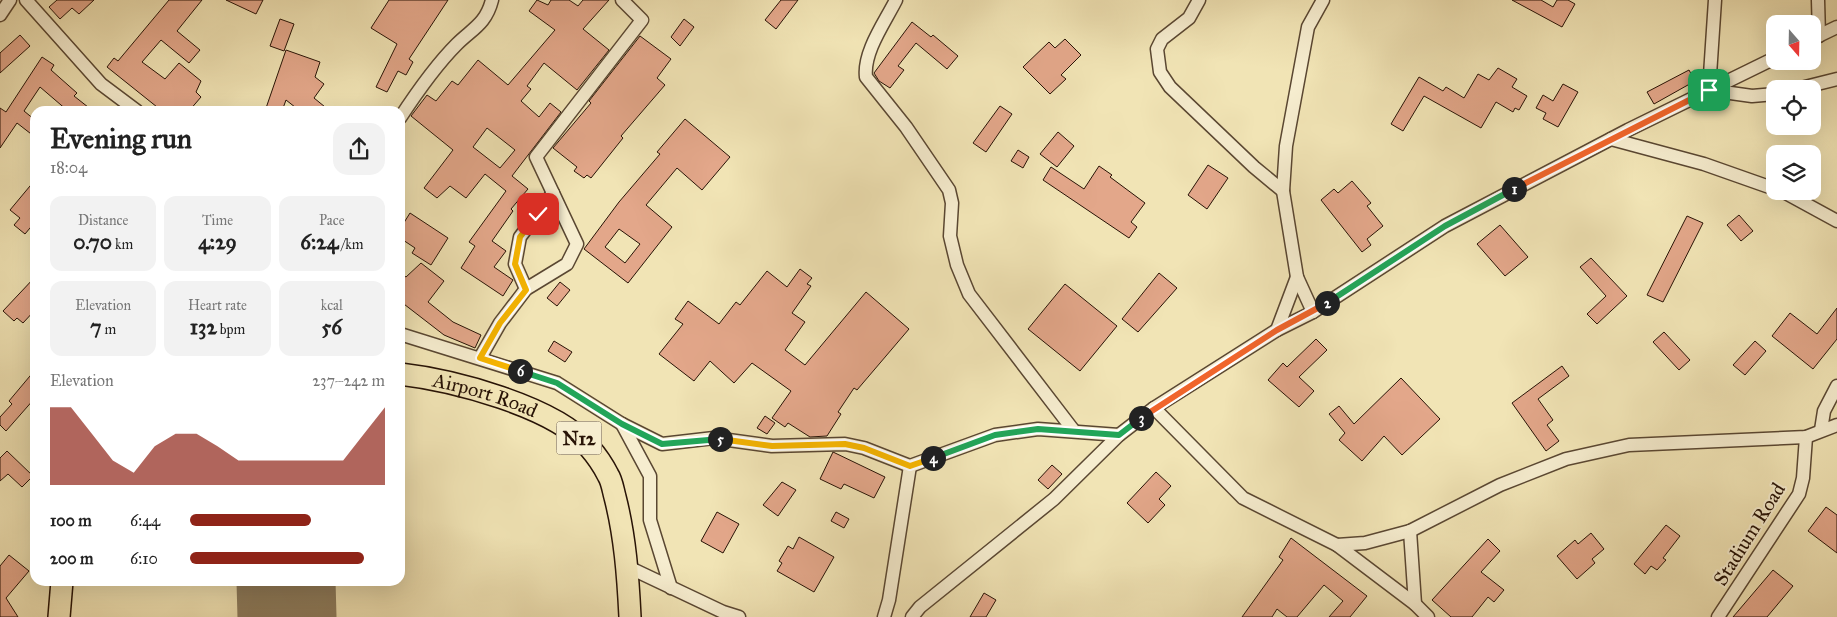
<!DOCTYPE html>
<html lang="en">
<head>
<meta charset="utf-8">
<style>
  body { margin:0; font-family:"IM FELL Great Primer",serif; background:#f2f2f2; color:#222; height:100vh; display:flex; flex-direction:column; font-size:19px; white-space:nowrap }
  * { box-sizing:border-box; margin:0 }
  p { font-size:16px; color:#767676 }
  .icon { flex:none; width:28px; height:28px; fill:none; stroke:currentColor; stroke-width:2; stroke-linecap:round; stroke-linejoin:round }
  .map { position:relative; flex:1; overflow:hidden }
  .side { position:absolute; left:30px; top:106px; width:375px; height:480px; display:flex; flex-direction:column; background:#fff; border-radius:15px; box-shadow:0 5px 20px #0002 }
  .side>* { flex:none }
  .needle { width:32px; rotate:160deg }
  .buttons { position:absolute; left:1766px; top:15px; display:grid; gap:10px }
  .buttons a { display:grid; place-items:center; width:55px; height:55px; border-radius:10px; background:#fff; box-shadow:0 5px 20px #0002; font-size:25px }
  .pin { position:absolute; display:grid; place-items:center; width:42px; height:42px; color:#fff; margin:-21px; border-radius:10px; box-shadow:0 2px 8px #0006 }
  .km { position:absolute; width:25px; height:25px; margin:-12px; border-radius:50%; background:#222; color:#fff; font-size:14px; line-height:25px; text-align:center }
  .round { display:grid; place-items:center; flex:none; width:52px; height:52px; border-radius:15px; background:#f2f2f2 }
  .head { display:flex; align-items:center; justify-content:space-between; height:85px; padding:0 20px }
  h1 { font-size:28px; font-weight:800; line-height:38px }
  .metrics { display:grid; grid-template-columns:repeat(3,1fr); gap:8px; height:85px; padding:5px 20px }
  .metrics div { display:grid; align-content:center; border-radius:12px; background:#f2f2f2; text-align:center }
  .metrics b { font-size:21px; font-weight:800 }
  .metrics small { font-size:14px; font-weight:400 }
  .metrics p { font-size:14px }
  .chart { height:140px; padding:10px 20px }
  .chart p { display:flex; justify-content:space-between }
  .chart svg { width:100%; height:90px; margin-top:5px; fill:#8f2418; opacity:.7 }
  ul { padding:0 20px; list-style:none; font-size:16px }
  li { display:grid; grid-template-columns:80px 60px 1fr; align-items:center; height:38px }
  li i { height:12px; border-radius:6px; background:#8f2418 }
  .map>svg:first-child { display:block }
</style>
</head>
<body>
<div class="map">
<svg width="1837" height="617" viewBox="0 0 1837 617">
  <rect width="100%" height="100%" fill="#f1e4b5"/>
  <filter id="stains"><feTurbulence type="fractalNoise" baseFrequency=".004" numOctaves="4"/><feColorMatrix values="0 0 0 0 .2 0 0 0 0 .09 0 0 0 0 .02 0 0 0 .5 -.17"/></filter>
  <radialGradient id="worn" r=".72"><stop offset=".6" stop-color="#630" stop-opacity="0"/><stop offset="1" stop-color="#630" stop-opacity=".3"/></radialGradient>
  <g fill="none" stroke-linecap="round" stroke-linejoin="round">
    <!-- runway -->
    <polyline stroke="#8c7c5e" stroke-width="99" points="286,581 287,617"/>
  </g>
  <!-- building -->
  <g fill="#e3a78a" stroke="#281306" fill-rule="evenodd">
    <polygon points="57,0 94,0 79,14 72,8 60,19 49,7"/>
    <polygon points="169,0 202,0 177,31 200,50 189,63 161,40 142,62 165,79 179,63 201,81 196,92 201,97 189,111 162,111 107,67 114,58 118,61"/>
    <polygon points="226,0 263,0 256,14"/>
    <polygon points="389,0 448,0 409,59 413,62 406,75 398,71 387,92 376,87 397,44 371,28"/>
    <path d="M 537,0 L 548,5 L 551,0 L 569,0 L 578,6 L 583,0 L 609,0 L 583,29 L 609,50 L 577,90 L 544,63 L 527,86 L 531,89 L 521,101 L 539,117 L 550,103 L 561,112 L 512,176 L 528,189 L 511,209 L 513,211 L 492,241 L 506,251 L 494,267 L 513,280 L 503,296 L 461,268 L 475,246 L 469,242 L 506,191 L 485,174 L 466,198 L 450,186 L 437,198 L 424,188 L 453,150 L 411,116 L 427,95 L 436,101 L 452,81 L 458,85 L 478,60 L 508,85 L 555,30 L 529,11 ZM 487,128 L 515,150 L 500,168 L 473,147 Z"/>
    <polygon points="781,0 798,0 776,29 765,20"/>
    <polygon points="1512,0 1541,0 1553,7 1557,0 1568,0 1575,4 1562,27"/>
    <polygon points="280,19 294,24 284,51 270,46"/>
    <polygon points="684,19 694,27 680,46 671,37"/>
    <polygon points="912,22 931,37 933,35 958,56 947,69 916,43 898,66 904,70 890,88 879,81 874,73"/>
    <polygon points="20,35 30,46 0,73 0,53"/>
    <polygon points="640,36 671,59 657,78 665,85 621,136 623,138 591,178 587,175 584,178 574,171 577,167 553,148 591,103 589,101"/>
    <polygon points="1065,39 1081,55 1061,75 1066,79 1050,94 1023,67 1049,42 1055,48"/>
    <polygon points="286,50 320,62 315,77 324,84 314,98 330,111 300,111 286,100 282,111 265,111"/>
    <polygon points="42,57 54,65 51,70 77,93 74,96 93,111 68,111 40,87 24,111 35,120 35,137 17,123 0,148 0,108 6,112"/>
    <polygon points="1498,68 1517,79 1512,87 1527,96 1519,110 1515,108 1513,112 1496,102 1481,128 1424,96 1403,131 1391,124 1419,77 1443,91 1446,87 1464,98 1478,74 1489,80"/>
    <polygon points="1689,70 1695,81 1654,104 1647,92"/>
    <polygon points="1563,84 1578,92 1558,127 1543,119 1546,113 1536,108 1543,95 1553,101"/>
    <polygon points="1000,106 1012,114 986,152 973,143"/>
    <path d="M 685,119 L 730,157 L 702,190 L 677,168 L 646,205 L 672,227 L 628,283 L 584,249 L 619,202 L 660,154 L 657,152 ZM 619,229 L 640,244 L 625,263 L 605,247 Z"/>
    <polygon points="1058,132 1074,146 1057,167 1040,154"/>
    <polygon points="1018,150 1029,157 1023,168 1011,161"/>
    <polygon points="1208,165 1228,178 1207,209 1188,195"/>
    <polygon points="1099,166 1112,175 1110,177 1145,203 1131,222 1137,227 1129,238 1043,180 1051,167 1084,189"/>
    <polygon points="35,180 35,222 25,234 14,225 20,218 10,210"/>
    <polygon points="1352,181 1371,203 1367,206 1383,226 1367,239 1371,245 1362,252 1321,200 1334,189 1338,193"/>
    <polygon points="410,213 448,238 431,265 412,253 415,248 400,238 400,229"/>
    <polygon points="1739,215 1753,231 1741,241 1727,225"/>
    <polygon points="1687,216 1703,223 1663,302 1647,295"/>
    <polygon points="1500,225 1528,257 1505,276 1477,244"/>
    <polygon points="1591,258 1627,296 1597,324 1587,314 1606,296 1580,267"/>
    <polygon points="421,263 444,281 428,302 453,322 481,335 475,348 444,335 400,301 400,273 406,277"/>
    <polygon points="800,269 812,278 807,284 811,286 792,313 805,322 785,350 805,365 866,292 909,329 857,390 854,388 838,412 841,414 827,436 810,437 788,423 785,427 772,418 791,391 752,363 734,383 710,361 694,381 659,354 683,324 675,319 688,301 719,324 736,302 740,305 767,271 787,287"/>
    <polygon points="1159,273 1177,288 1138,332 1122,319"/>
    <polygon points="35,277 35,310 23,323 17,318 14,321 3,311"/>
    <polygon points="560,282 570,290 557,306 547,298"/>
    <polygon points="1065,284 1117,326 1080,371 1028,329"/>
    <polygon points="1837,308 1837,339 1813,369 1772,336 1790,313 1817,334"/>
    <polygon points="1664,332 1690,360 1679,370 1653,342"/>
    <polygon points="1316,339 1327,350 1299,377 1314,391 1299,407 1268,380 1283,363 1287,367"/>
    <polygon points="554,341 572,352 565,362 548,351"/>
    <polygon points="1755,341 1766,351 1745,375 1733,365"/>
    <polygon points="1562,366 1569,376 1538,399 1553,420 1547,425 1559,441 1546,451 1512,403"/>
    <polygon points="35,370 35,398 6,431 0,425 0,417 12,404 9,401"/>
    <polygon points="1401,378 1440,419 1402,455 1384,436 1362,461 1339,440 1345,433 1329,414 1339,406 1354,424"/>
    <polygon points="765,416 775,423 767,434 757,428"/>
    <polygon points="7,451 33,476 22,487 8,474 0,481 0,458"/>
    <polygon points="833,452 885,477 874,498 844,484 841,489 820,479"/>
    <polygon points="1052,465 1062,474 1048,489 1038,480"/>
    <polygon points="1156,472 1171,486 1159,499 1165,505 1148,523 1127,503"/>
    <polygon points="782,482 796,490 778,516 763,505"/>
    <polygon points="1826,507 1837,515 1837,553 1808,531"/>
    <polygon points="717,512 739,524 723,553 701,541"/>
    <polygon points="836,512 849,519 844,528 831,521"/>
    <polygon points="1666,525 1680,536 1663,558 1666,560 1657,570 1651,566 1645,574 1634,564"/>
    <polygon points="1591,533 1604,549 1592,559 1595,563 1577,579 1557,556 1575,540 1578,544"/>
    <polygon points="799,537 834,557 814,592 777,571 782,563 779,561 788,546 793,549"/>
    <polygon points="1291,538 1367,596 1350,617 1329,617 1343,601 1324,585 1297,617 1287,617 1277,609 1272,617 1242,617 1283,560 1279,557"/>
    <polygon points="1488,539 1500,551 1481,572 1504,590 1494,602 1488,597 1472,617 1451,617 1432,600"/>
    <polygon points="9,555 29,571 6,598 18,617 0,617 0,566"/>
    <polygon points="1773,570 1793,586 1767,617 1733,617"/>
    <polygon points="984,593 996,600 986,617 970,617"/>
  </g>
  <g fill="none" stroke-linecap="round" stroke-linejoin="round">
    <!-- minor casing -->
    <g stroke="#5a4732" stroke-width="15">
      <g id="minor">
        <polyline points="26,0 101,84 137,111"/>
        <path d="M 896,0 C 885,22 863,52 866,77 L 906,127 L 949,190 L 952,203 L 950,236 L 957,265 L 969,294 L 1074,431"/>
        <polyline points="1199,0 1189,18 1162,39 1157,49 1160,72 1170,87 1254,167 1283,191"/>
        <polyline points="1715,0 1709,90 1752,96 1775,94"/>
        <polyline points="1818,0 1819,36"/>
        <polyline points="0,15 10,0"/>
        <polyline points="1812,39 1837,27"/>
        <polyline points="1797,89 1837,79"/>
        <path d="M 400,118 C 417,92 435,66 457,44 C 472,29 486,24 492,0"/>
        <polyline points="1611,139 1704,164 1775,189"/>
        <polyline points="1782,191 1837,221"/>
        <polyline points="526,289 515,264 520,237 553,193"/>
        <polyline points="1313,312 1297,277 1283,191 1286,146 1308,27 1323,0"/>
        <polyline points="1277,330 1297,277"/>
        <polyline points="400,334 557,383 622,424 662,444 714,438 772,446 845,444 864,448 910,466 995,435 1038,429 1119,435"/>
        <polyline points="480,358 500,323 526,289 567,264 577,244 536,157 642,20 622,0"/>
        <polyline points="1154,408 1243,498 1337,545 1415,604 1428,617"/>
        <polyline points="622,424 650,476 650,520 671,588"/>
        <polyline points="1821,430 1824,411 1837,386"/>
        <polyline points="1410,531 1415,604"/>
        <polyline points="1337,545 1365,543 1410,531 1500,485 1566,459 1629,445 1806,437 1837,425"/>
        <polyline points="628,567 723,612 739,617"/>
        <polyline points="884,617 889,600 910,466"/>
        <polyline points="912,617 920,607 1054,499 1119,435 1154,408 1277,330 1313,312 1445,226 1628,130 1775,58"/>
        <polyline points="1718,617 1799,494 1803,478 1806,437"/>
      </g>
    </g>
    <!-- trunk casing -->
    <g stroke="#281306" stroke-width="24">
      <g id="trunk">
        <path id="s1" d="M 400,374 C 452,380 554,406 589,447 C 596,455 603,465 608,475 C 612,481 613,490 615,497 C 625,536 628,576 630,617"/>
        <polyline points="59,617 62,581"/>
      </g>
    </g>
    <!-- minor -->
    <use href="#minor" stroke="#f6edcf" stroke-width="12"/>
    <!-- trunk -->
    <use href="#trunk" stroke="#f1e4b5" stroke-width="21"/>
  </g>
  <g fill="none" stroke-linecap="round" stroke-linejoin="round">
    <!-- split-1 casing -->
    <g stroke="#fff" stroke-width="10">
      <polyline id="split-1" points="1514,189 1709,90"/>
    </g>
    <!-- split-2 casing -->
    <g stroke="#fff" stroke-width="10">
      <polyline id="split-2" points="1327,303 1445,226 1514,189"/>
    </g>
    <!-- split-3 casing -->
    <g stroke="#fff" stroke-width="10">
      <polyline id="split-3" points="1141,418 1277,330 1327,303"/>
    </g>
    <!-- split-4 casing -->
    <g stroke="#fff" stroke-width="10">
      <polyline id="split-4" points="933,458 995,435 1038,429 1119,435 1141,418"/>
    </g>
    <!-- split-5 casing -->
    <g stroke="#fff" stroke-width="10">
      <polyline id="split-5" points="720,439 772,446 845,444 864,448 910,466 933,458"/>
    </g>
    <!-- split-6 casing -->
    <g stroke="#fff" stroke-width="10">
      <polyline id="split-6" points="520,371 557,383 622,424 662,444 720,439"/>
    </g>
    <!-- split-7 casing -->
    <g stroke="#fff" stroke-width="10">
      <polyline id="split-7" points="520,371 480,358 500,323 526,290 515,264 520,237 538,214"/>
    </g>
    <!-- split-1 -->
    <use href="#split-1" stroke="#f0652b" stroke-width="6"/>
    <!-- split-2 -->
    <use href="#split-2" stroke="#22a559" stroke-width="6"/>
    <!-- split-3 -->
    <use href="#split-3" stroke="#f0652b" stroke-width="6"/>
    <!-- split-4 -->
    <use href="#split-4" stroke="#22a559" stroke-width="6"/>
    <!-- split-5 -->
    <use href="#split-5" stroke="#f5b400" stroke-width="6"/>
    <!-- split-6 -->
    <use href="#split-6" stroke="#22a559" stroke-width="6"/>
    <!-- split-7 -->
    <use href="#split-7" stroke="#f5b400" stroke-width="6"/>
  </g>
  <g text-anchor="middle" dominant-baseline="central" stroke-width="4" stroke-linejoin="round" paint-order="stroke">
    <!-- shield labels -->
    <rect fill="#f6edcf" stroke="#665442" stroke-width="1" x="556.5" y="421.5" width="45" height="33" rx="4"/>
    <g font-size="19" font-weight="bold" fill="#281306">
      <text x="579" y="438">N12</text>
    </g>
    <!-- street labels -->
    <g font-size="20" fill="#281306" stroke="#f6edcf">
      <text stroke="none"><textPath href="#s1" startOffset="88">Airport Road</textPath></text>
      <text transform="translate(1749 534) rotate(-58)">Stadium Road</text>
    </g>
  </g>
  <rect width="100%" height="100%" filter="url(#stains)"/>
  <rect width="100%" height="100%" fill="url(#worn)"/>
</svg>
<div class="buttons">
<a><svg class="needle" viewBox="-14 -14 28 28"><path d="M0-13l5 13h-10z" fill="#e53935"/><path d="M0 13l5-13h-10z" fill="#767676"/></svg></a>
<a><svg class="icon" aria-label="locate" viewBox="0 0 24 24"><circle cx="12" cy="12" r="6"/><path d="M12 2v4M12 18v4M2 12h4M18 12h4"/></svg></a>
<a><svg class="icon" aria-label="layers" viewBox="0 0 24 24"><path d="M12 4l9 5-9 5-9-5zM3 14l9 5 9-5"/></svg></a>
</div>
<div class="pin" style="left:1709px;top:90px;background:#1e9e55"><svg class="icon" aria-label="arrive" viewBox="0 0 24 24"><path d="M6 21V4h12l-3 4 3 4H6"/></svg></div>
<div class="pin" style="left:538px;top:214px;background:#d93025"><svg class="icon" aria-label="check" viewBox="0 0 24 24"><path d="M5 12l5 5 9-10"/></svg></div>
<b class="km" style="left:1514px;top:189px">1</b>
<b class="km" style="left:1327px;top:303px">2</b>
<b class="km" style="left:1141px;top:418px">3</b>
<b class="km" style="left:933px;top:458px">4</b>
<b class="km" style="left:720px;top:439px">5</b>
<b class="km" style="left:520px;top:371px">6</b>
<section class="side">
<div class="head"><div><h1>Evening run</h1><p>18:04</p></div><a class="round"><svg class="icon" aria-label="share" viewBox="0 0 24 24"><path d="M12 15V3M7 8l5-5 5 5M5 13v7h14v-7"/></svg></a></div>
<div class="metrics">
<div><p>Distance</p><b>0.70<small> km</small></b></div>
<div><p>Time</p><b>4:29</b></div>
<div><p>Pace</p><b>6:24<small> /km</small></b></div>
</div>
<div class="metrics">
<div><p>Elevation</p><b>7<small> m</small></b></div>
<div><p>Heart rate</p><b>132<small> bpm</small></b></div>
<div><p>kcal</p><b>56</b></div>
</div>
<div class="chart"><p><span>Elevation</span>237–242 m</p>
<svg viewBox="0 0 160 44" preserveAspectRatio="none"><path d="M0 44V6L10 6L20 19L30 32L40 38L50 25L60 19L70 19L80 25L90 32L100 32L110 32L120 32L130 32L140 32L150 19L160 6V44z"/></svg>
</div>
<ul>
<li><b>100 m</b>6:44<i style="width:62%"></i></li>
<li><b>200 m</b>6:10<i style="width:89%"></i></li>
</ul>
</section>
</div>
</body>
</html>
